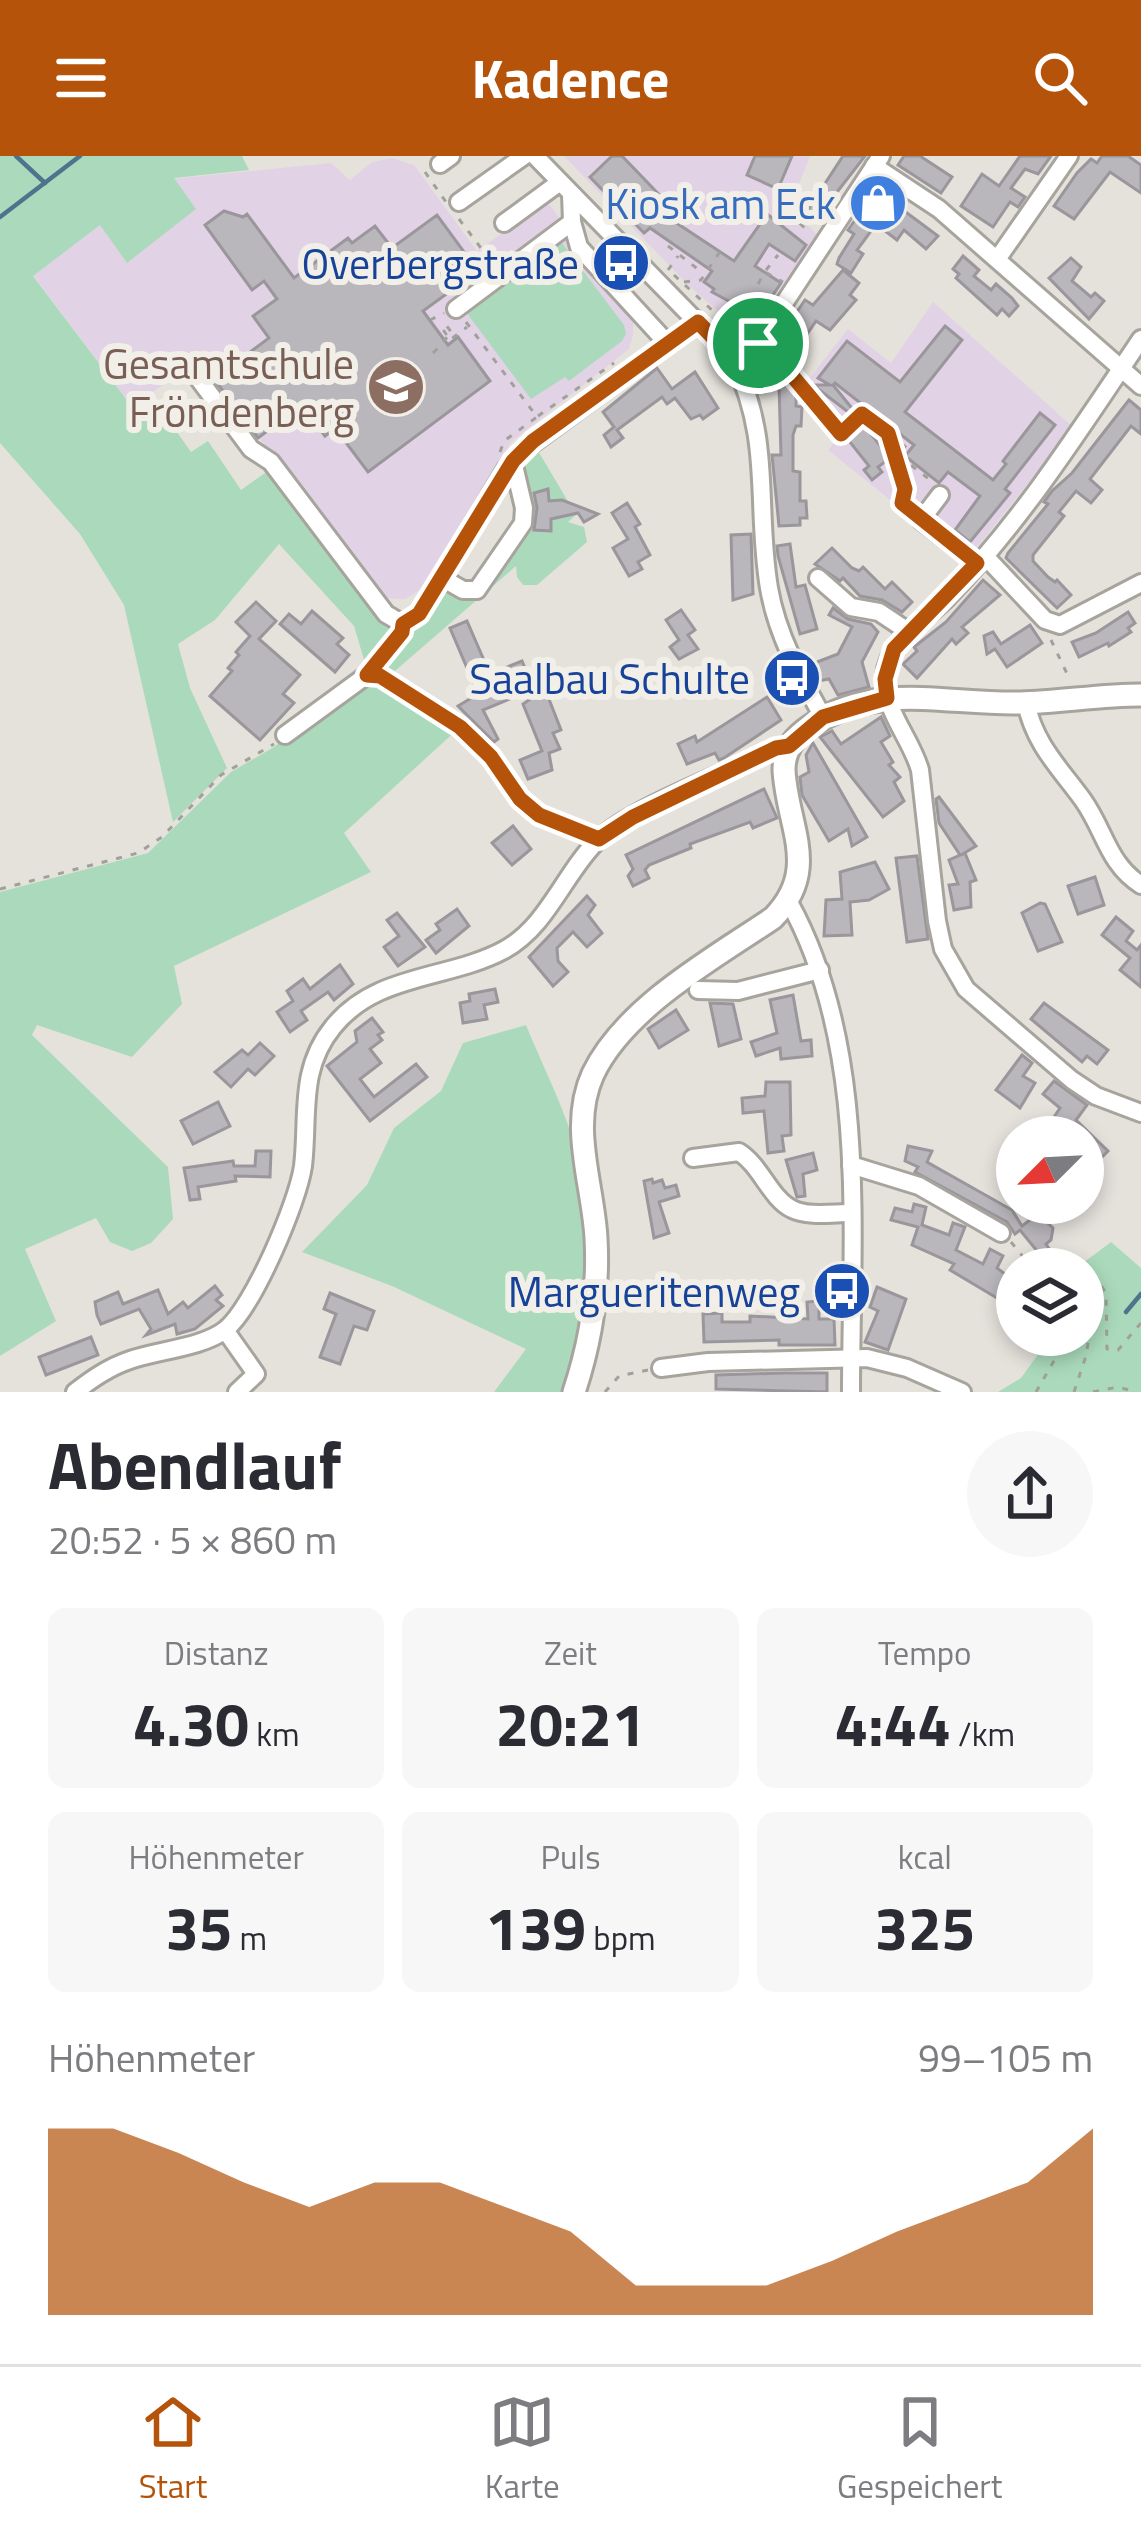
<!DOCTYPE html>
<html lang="de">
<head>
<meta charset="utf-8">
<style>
  body { margin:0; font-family:"Titillium Web",sans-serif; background:#f7f7f7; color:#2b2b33; height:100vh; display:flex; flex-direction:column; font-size:45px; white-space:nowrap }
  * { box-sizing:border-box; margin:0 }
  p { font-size:39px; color:#7c7c81 }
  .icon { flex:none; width:66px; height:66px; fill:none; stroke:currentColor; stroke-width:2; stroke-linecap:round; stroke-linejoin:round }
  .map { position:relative; height:1236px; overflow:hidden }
  .drawer { display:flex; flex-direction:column; background:#fff; flex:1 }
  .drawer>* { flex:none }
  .needle { width:78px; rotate:246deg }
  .fabs { position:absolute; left:996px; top:960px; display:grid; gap:24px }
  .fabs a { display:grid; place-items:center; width:108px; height:108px; border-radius:50%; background:#fff; box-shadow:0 6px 18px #0003; font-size:60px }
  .pin { position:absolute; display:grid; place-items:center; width:102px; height:102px; color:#fff; margin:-51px; border:6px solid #fff; border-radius:50%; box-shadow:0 3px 12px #0007 }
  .round { display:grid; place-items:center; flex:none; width:126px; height:126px; border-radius:63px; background:#f7f7f7 }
  .summary { display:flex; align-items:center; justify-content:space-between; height:204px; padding:0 48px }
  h1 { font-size:66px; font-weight:700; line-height:90px }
  .metrics { display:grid; grid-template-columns:repeat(3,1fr); gap:18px; height:204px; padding:12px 48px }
  .metrics div { display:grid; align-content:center; border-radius:18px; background:#f7f7f7; text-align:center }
  .metrics b { font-size:60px; font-weight:700 }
  .metrics small { font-size:33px; font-weight:400 }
  .metrics p { font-size:33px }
  .chart { height:336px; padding:24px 48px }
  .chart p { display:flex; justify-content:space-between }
  .chart svg { width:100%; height:216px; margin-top:12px; fill:#b45309; opacity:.7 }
  header { display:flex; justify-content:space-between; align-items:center; height:156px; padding:0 48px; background:#b45309; color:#fff; font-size:54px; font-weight:700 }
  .tabs { display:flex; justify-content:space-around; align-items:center; height:168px; border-top:3px solid #e1e1e2; background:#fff; font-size:33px; color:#7c7c81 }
  .tabs a { display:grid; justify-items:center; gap:6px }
  .tabs .on { color:#b45309 }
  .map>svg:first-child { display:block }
</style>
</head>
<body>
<header><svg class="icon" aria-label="menu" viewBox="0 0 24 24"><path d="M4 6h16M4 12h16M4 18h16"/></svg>Kadence<svg class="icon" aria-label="search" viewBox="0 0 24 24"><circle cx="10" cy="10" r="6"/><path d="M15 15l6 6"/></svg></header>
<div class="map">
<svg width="1141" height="1236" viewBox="0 0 1141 1236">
  <rect width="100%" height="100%" fill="#e5e2dc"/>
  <!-- education -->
  <g fill="#e1d3e5">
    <polygon points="564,0 810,0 789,53 818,79 747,180 689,130"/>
    <polygon points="392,2 414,9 477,95 547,45 633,163 633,179 629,193 511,286 425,431 405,443 379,442 260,283 253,287 189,210 132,251 33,119 160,24 331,7 350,24 372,6"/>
    <polygon points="933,146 1073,271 966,405 828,294 850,266 804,229 848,173 891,207"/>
  </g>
  <!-- green -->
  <g fill="#aadabb">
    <path d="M 0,0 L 242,0 L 249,14 L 174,22 L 196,53 L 127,107 L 100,69 L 33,120 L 132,251 L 151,239 L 191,296 L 208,285 L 241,334 L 272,312 L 400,474 C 426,469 433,453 446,432 L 472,442 L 483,439 L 520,382 L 519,310 L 537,293 L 576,359 L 568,366 L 584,371 L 587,386 L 537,429 L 523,429 L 517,421 L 516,410 L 388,521 L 365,507 L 354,470 L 279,388 L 215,464 L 178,488 L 190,532 L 227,612 L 173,666 L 124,449 L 80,378 L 0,287 Z"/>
    <polygon points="562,87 624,169 626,178 622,185 569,225 565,221 531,243 466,156"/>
    <polygon points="367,521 459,572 344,677 371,716 174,810 182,848 132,901 37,869 32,879 168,1011 173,1063 151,1087 132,1095 110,1086 96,1062 25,1093 56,1165 0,1200 0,736 148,697 231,616 274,591"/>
    <path d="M 526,869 C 541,906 560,943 572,981 C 597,1061 596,1159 563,1236 L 494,1236 L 526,1193 L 392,1130 L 302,1096 L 367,1029 L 394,972 L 441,935 L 463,887 Z"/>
    <polygon points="1111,1086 1141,1112 1141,1236 998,1236 1021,1222 1052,1179 1083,1179 1083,1113 1075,1113"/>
  </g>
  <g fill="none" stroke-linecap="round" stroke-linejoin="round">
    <!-- stream -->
    <g stroke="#4e748d" stroke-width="4.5">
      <polyline points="16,0 45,27"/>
      <polyline points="0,61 80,0"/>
      <polyline points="1126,1156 1141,1138"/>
    </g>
  </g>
  <!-- building -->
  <g fill="#b9b6bc" stroke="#9a969c" stroke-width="3">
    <polygon points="612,0 622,0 671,51 663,58 734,105 767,58 806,89 795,105 769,88 755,110 781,127 758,161 712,136 714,133 704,126 712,115 650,72 644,77 590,21"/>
    <polygon points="755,0 792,0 778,33 747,19"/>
    <polygon points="843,0 865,0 827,49 831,52 822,66 807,55"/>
    <polygon points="904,0 920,0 952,21 941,37 898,9"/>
    <polygon points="1020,0 1051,0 1038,18 1025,13 1011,32 1025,41 1018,51 1010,46 993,71 961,50 982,18 999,30"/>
    <polygon points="1102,0 1128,0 1141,9 1141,37 1110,16 1074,63 1054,50 1077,17 1091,3 1097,7"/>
    <polygon points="876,34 938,80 926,93 904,74 897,84 876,68 857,94 863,98 851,117 837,108 839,102 854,78 848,74"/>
    <polygon points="224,55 243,61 247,58 294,122 348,82 352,87 375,70 392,92 437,59 478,115 423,155 448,189 458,181 490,225 368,316 335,272 325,280 302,250 258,282 214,223 269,182 253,160 277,143 264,125 252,134 205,69"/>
    <polygon points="963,100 979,114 974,120 991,134 996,128 1012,142 1018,150 1009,160 1002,153 997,159 956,122 959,118 953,113"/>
    <polygon points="1071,102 1081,111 1072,125 1091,141 1095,137 1104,145 1089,163 1049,122"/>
    <polygon points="843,114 859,127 850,139 856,144 830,174 816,165 791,202 773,191 805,144 813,149"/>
    <polygon points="945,170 962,184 905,256 993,324 1006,308 1003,305 1040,257 1055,269 1005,333 1010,337 970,386 955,374 980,340 948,316 939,327 905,300 914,289 835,227 833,229 855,256 852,259 813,229 830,229 818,222 847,185 900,226"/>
    <polygon points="657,212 672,233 695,216 718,252 703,263 700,259 691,263 675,242 667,248 662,241 617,274 623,282 611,291 604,279 614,271 603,256"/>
    <polygon points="779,229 796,229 796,250 802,251 801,270 796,270 793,279 793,315 800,316 800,345 806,345 807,362 800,362 800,369 779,370 772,299 781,299"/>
    <polygon points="1129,244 1141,254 1141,278 1131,270 1090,323 1102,334 1091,347 1076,335 1059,356 1064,360 1033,399 1033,405 1048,421 1055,426 1057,424 1071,439 1057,452 1006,402 1008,397 1048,348 1044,346 1052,335 1072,317"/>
    <polygon points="863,268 890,302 878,311 882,316 872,324 864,314 869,310 846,281"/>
    <polygon points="548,333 549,345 562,344 598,358 584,366 578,357 551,363 551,375 534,374 537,352 534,337"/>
    <polygon points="627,347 640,368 635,371 650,399 638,406 642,413 629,420 613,392 628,383 612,357"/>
    <polygon points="751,378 753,438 733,444 731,379"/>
    <polygon points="790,388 796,431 805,429 817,473 800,478 778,400 777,390"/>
    <polygon points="832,392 852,412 859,415 863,411 885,433 892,426 912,446 902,456 882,444 860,440 843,422 840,425 815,408"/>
    <polygon points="983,424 1000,439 962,471 968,477 956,488 952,483 917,522 903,508 917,495 914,491 946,466"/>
    <polygon points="256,446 276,465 259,483 300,519 283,538 294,547 260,584 210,540 232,515 228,512 239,499 236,496 250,480 236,466"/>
    <polygon points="833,452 848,463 871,468 878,476 862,506 869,531 838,539 829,523 818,525 812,508 838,498 852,471 829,459"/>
    <polygon points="681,454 695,474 688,479 698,493 679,503 670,491 679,484 666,464"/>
    <polygon points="312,455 343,482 337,488 349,499 335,516 280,468 289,458 301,468"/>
    <polygon points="1128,456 1135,467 1128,472 1131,476 1109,490 1108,487 1079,501 1072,486 1096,477"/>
    <polygon points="467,465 490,518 522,505 534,533 483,554 498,583 494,586 458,550 478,538 450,472"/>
    <polygon points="1030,469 1042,487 1007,511 995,493 987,498 984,480 993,476 1001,488"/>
    <polygon points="545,533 561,574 553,577 560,593 549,597 552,614 528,623 520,604 542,595 523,548"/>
    <polygon points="767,541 781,564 724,602 719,604 715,597 687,608 678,588 695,580 697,586"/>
    <polygon points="881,561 890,580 881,586 893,606 889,609 900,621 894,626 904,645 883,661 820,581 832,575 841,588"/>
    <polygon points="813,587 867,681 852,690 848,673 829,685 802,639 800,621 809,616 806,599"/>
    <polygon points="764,633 777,662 753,672 750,666 690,688 691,692 649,709 645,714 649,722 633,730 628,720 633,713 626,699"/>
    <polygon points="939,641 976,690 961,699 965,697 976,724 970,726 971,751 954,754 949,729 958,728 949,704 960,699 939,667 936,643"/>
    <polygon points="513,670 531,693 512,709 492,687"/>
    <polygon points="917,700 928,783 907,786 896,702"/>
    <polygon points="875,706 889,733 869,744 850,746 852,779 824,780 826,744 842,743 840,716"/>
    <polygon points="1095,721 1104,749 1078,758 1068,730"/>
    <polygon points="587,740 595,749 588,759 602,777 587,791 573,776 557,792 558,805 568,816 553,830 529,801"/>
    <polygon points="1040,747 1045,748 1062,786 1038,795 1022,757"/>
    <polygon points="457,753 469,770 436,797 426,784 440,774 436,768"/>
    <polygon points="397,757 425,791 398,810 384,791 399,780 387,764"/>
    <polygon points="1116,761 1133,775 1126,785 1137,794 1141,789 1141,831 1120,814 1130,802 1102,779"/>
    <polygon points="340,809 353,828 334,844 328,836 301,855 307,864 290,876 277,856 293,845 287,835 303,823 310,833"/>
    <polygon points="495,833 498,846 484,849 487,863 463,867 460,847 470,845 469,838"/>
    <polygon points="793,839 801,885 811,884 812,900 781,903 780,892 756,900 751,886 777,877 770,844"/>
    <polygon points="710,847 733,848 741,883 719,890"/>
    <polygon points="1044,847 1108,894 1097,908 1087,900 1082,906 1031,863"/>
    <polygon points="676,854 688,874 659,892 648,873"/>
    <polygon points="372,862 383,876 378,879 382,884 370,893 381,907 360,923 374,941 416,908 427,921 370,965 327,910 357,886 355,875"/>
    <polygon points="260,887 274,900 255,919 248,913 231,931 215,916 242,894 248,899"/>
    <polygon points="1022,899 1032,907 1023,920 1035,927 1020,952 996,934"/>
    <polygon points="1054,925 1087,949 1076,964 1108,995 1096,1007 1089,1001 1083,1007 1083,981 1054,961 1060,952 1043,938"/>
    <polygon points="766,926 790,926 791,979 782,980 784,995 768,997 764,955 743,957 742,942 765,940"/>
    <polygon points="218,946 230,970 193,988 181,965"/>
    <polygon points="908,990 932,995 927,1006 1012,1054 1022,1070 1038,1058 1053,1072 1051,1084 1046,1088 1050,1094 1042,1101 1020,1074 1015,1078 1007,1066 915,1016 918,1011 905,1005"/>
    <polygon points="256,995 271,995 270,1021 235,1020 236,1025 198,1031 200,1043 190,1044 184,1012 233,1005 234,1010 255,1010"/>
    <polygon points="813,997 817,1014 803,1018 805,1040 797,1041 786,1004"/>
    <polygon points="652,1023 653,1027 662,1024 665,1032 676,1029 679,1040 659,1046 669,1077 654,1082 644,1025"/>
    <polygon points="914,1048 926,1051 922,1069 949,1079 953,1067 965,1071 956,1094 983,1108 990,1093 1003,1100 997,1112 1017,1127 1017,1154 950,1114 954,1108 912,1089 918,1071 891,1064 895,1052 912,1056"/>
    <polygon points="215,1130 222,1139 216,1144 223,1150 195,1173 177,1178 175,1168 146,1179 151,1173 139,1153 101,1168 97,1159 95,1146 118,1136 123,1148 158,1134 168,1158 183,1146 188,1152"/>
    <polygon points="877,1131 906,1143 888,1194 865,1186 878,1155 870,1151"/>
    <polygon points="330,1137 374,1155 367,1174 354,1170 340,1208 320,1201 336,1158 324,1153"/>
    <polygon points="819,1145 819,1163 834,1163 835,1189 779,1189 779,1184 704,1186 703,1158 722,1157 722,1166 750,1166 750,1160 808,1163 807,1146"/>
    <polygon points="91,1181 98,1199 46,1219 39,1201"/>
    <polygon points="785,1217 827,1217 827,1236 716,1233 716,1219"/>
  </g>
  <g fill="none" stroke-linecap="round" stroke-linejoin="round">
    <!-- minor casing -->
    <g stroke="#a7a49e" stroke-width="22">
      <g id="minor">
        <path d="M 535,0 L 733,203 C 773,286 755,348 769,432 C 777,479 800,520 823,561"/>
        <polyline points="440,8 451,0"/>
        <polyline points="874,10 939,53 1141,230"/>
        <polyline points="571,38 572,66 579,91 668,188"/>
        <polyline points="459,46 524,0"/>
        <polyline points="504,67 560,26"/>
        <polyline points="998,102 1069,0"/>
        <polyline points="456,153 572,66"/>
        <path d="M 1141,183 C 1081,272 1022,365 947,442 C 924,465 888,484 885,520 C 883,554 911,582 920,614 L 937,765 L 943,793 L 966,833 L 1072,924 L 1096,940 L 1141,957"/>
        <polyline points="733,203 758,187 881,0"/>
        <polyline points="189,210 251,293 271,306 386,458 403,468 420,458 506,313 524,294 698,166"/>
        <polyline points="940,339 921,364 977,407"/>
        <polyline points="985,400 1045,464 1060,469 1141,427"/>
        <polyline points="442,422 463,434 477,434 523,367 524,352 513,305"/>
        <polyline points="818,422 851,451 879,456 909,476"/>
        <path d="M 1026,547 C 1035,589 1059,611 1083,644 C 1105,675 1108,708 1141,729"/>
        <polyline points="285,579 367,519 380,520 460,571 491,601 520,643 539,659 599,683"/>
        <path d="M 789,746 C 869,891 851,1075 851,1236"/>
        <polyline points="698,834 738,835 820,814"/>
        <path d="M 693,1002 L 739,996 C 761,1010 770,1042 792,1053 C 807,1061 833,1057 850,1057"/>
        <polyline points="851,1009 919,1030 1001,1077"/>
        <polyline points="225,1174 256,1218 237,1236"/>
        <polyline points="661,1212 708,1206 867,1202 907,1212 962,1236"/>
        <path d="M 75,1236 C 92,1223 109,1211 130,1204 C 158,1194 201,1192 225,1174 C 253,1152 298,1046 303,1010 C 309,960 298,914 333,871 C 376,817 448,824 504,794 C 548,770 564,717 598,684 C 634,650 729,617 776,592 L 789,590"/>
      </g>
    </g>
    <!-- major casing -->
    <g stroke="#a7a49e" stroke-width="27">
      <path id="major" d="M 574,1236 C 591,1185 599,1136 596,1082 C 593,1028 569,970 593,918 C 625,851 714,802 773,762 C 821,713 787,671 784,614 C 784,593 795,580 812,569 C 877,525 948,549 1020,547 C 1061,546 1100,539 1141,539"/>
    </g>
    <!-- path -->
    <g stroke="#a2a09b" stroke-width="3" stroke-dasharray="6 9" stroke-linecap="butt">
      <polyline points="425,16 446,46"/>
      <polyline points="789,57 810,77"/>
      <polyline points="459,63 493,108"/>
      <polyline points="668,90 703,117"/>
      <polyline points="668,114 678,100"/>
      <polyline points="766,114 778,99"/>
      <polyline points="674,119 725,166 746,173"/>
      <polyline points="684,126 701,124 723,91"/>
      <polyline points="758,128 765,116 783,126"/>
      <polyline points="430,164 444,157"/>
      <polyline points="466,166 537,261 504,285 500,296"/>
      <polyline points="772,196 841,278 862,258 888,277 905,333 902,347 911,355"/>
      <path d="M 433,197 C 440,191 444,183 452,177 L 446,169 L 442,172 L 450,184 L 467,171"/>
      <polyline points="538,260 614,207"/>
      <polyline points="890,278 907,292 902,302 934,327"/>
      <polyline points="1051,484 1070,524"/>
      <polyline points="378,506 398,481"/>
      <polyline points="0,733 138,697 162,681 221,619 274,588"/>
      <polyline points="1011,1086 1033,1113"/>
      <polyline points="1083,1156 1096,1135"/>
      <polyline points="605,1236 619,1220 648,1214"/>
      <polyline points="1036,1236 1069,1179"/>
      <polyline points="1074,1236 1086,1200 1098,1125 1106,1137 1107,1193 1118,1194 1141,1167"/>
      <polyline points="1093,1236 1118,1231 1136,1236"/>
    </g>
    <!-- minor -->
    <use href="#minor" stroke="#fff" stroke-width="16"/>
    <!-- major -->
    <use href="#major" stroke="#fff" stroke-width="21"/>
  </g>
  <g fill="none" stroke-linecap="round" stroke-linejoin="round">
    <!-- route casing -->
    <g stroke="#fff" stroke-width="24">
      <polygon id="route" points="698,166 733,202 758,187 768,172 775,177 769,192 841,278 862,258 888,277 905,333 902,347 977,407 894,493 885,523 887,542 823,561 789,590 776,592 633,661 599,683 539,659 520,643 491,601 460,571 380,520 367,519 402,476 403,468 419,458 513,305 533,285"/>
    </g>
    <!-- route -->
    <use href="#route" stroke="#b45309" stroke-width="15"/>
  </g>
  <!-- icons -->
  <defs>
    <g id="shop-disc" transform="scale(3)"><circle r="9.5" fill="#3f7fe0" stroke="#f2efe9"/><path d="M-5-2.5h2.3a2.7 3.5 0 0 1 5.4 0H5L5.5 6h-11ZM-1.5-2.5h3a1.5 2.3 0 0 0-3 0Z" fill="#fff"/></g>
    <g id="bus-disc" transform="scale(3)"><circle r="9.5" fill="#1a4fb4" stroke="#f2efe9"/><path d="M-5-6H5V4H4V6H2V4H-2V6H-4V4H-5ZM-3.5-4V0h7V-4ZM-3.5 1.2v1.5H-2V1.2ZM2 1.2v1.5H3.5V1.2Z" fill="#fff"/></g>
    <g id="school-disc" transform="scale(3)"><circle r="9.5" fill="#8d6e63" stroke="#f2efe9"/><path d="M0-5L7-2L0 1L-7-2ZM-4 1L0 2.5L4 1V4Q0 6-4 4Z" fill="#fff"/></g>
  </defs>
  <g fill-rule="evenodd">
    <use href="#shop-disc" x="878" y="47"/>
    <use href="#bus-disc" x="621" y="107"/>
    <use href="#school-disc" x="396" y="231"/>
    <use href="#bus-disc" x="792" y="522"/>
    <use href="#bus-disc" x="842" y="1135"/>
  </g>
  <g text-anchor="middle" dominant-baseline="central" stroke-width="12" stroke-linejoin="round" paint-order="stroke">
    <!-- shop labels -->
    <g font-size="42" fill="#366cbe" stroke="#f2efe9" text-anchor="end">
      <text x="836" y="47">Kiosk am Eck</text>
    </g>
    <!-- transit labels -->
    <g font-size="42" fill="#164399" stroke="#f2efe9" text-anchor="end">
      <text x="579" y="107">Overbergstraße</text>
      <text x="750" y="522">Saalbau Schulte</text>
      <text x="800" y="1135">Margueritenweg</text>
    </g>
    <!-- education labels -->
    <g font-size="42" fill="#785e54" stroke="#f2efe9" text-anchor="end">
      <text x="354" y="207">Gesamtschule<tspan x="354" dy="48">Fröndenberg</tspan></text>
    </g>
  </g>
</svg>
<div class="fabs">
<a><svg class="needle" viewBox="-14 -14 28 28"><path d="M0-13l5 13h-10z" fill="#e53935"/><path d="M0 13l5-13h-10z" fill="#7c7c81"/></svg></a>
<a><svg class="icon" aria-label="layers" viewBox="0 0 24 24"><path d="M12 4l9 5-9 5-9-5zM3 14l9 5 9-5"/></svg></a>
</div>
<div class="pin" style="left:758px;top:187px;background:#1e9e55"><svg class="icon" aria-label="arrive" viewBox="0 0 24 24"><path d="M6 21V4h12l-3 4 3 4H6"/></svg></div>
</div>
<section class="drawer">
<div class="summary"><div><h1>Abendlauf</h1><p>20:52 · 5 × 860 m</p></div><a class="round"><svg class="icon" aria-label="share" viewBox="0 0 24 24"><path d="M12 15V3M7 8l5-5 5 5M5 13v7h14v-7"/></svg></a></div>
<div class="metrics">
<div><p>Distanz</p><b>4.30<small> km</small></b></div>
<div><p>Zeit</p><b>20:21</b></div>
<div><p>Tempo</p><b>4:44<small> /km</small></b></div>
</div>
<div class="metrics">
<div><p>Höhenmeter</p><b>35<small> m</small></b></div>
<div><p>Puls</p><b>139<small> bpm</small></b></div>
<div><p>kcal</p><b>325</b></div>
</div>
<div class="chart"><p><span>Höhenmeter</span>99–105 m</p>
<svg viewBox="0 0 160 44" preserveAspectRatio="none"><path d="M0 44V6L10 6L20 11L30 17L40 22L50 17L60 17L70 22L80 27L90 38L100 38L110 38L120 33L130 27L140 22L150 17L160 6V44z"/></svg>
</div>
</section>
<nav class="tabs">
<a class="on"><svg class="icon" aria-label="home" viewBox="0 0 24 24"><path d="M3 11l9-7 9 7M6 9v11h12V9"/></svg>Start</a>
<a><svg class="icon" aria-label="map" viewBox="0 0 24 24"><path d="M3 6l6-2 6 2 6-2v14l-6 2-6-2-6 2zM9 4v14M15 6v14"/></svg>Karte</a>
<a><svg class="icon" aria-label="saved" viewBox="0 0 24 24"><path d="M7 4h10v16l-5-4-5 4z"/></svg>Gespeichert</a>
</nav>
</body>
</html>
